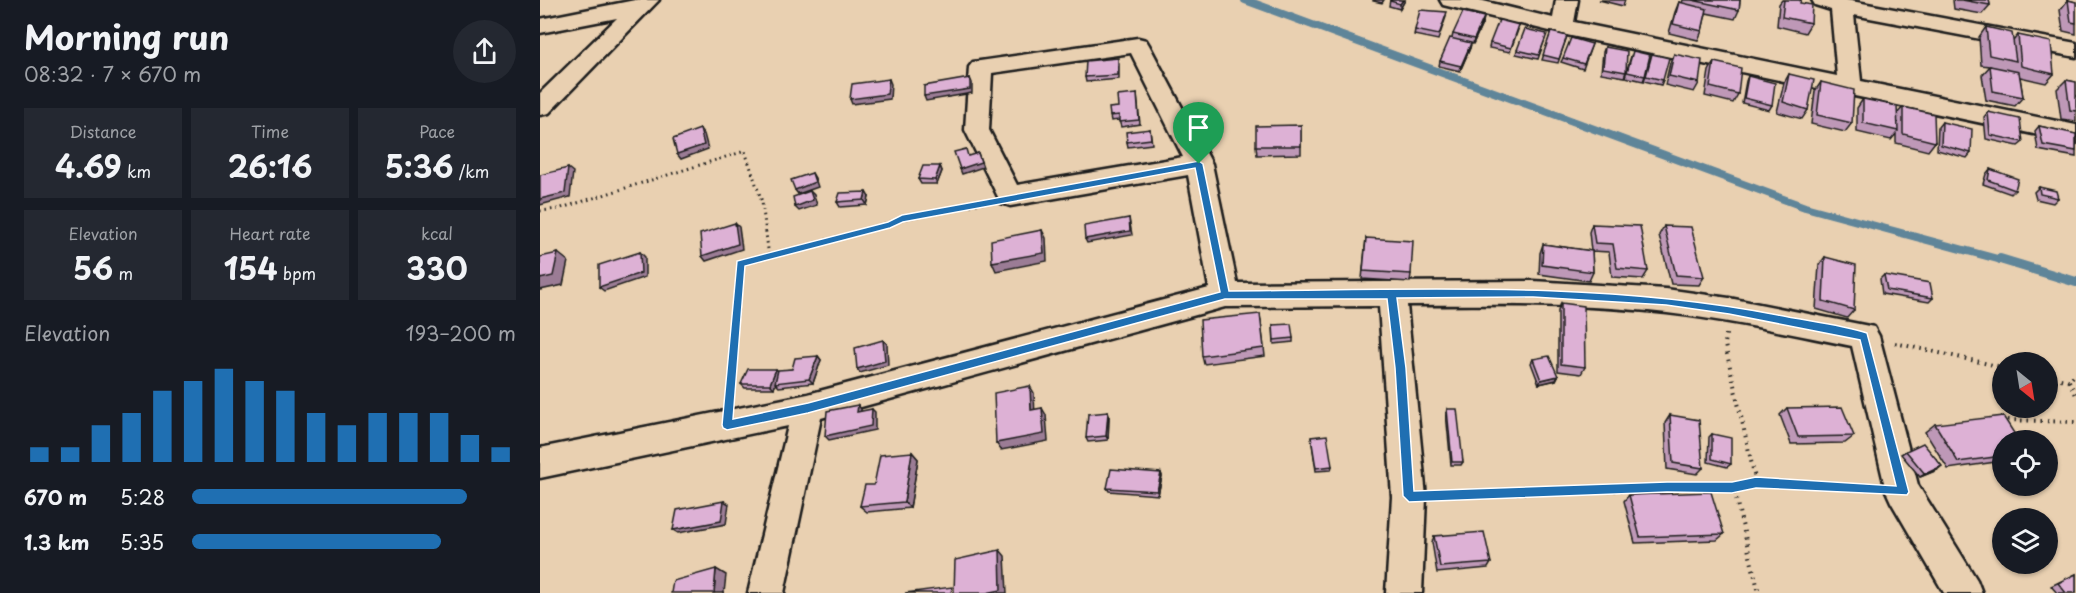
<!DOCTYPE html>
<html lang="en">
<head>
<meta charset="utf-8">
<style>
  body { margin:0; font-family:"Playpen Sans",sans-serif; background:#242831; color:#f1f3f6; height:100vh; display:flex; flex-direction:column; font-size:22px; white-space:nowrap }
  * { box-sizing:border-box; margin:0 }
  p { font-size:20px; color:#9ea1a6 }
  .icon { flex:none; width:33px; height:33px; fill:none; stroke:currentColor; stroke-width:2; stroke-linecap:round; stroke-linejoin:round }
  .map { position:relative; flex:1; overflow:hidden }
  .sheet { display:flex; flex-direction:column; background:#171b24; width:540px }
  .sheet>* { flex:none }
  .needle { width:39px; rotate:150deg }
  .buttons { position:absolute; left:1452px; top:352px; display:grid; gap:12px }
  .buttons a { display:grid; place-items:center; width:66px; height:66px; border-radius:50%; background:#171b24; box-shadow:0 2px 4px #0004; font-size:30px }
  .pin { position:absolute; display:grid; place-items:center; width:51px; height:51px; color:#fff; margin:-62px -26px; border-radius:50% 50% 50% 0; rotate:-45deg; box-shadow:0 0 6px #0007 }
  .pin .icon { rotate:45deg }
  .round { display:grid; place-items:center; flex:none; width:63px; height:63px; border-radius:32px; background:#242831 }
  .headline { display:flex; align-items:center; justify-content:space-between; height:102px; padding:0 24px }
  h1 { font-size:33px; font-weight:700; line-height:45px }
  .metrics { display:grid; grid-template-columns:repeat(3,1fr); gap:9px; height:102px; padding:6px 24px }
  .metrics div { display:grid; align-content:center; border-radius:0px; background:#242831; text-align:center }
  .metrics b { font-size:30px; font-weight:700 }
  .metrics small { font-size:16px; font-weight:400 }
  .metrics p { font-size:16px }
  .chart { height:168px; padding:12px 24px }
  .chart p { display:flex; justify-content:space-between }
  .chart svg { width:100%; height:108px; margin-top:6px; stroke:#1f6fb2; stroke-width:6 }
  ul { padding:0 24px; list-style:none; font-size:20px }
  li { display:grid; grid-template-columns:96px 72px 1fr; align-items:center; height:45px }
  li i { height:15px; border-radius:8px; background:#1f6fb2 }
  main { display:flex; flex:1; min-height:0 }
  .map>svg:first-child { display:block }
</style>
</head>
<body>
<main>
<section class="sheet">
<div class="headline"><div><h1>Morning run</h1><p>08:32 · 7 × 670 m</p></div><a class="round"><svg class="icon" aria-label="share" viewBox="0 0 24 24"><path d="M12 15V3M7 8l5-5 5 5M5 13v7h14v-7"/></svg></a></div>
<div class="metrics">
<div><p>Distance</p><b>4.69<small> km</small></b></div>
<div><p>Time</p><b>26:16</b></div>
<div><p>Pace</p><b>5:36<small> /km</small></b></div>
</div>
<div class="metrics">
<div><p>Elevation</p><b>56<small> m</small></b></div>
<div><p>Heart rate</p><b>154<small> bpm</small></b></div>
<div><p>kcal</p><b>330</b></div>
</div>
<div class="chart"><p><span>Elevation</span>193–200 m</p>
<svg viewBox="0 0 160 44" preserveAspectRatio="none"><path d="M5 44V38M15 44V38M25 44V29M35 44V24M45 44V15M55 44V11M65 44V6M75 44V11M85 44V15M95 44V24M105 44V29M115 44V24M125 44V24M135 44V24M145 44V33M155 44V38"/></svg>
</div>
<ul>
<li><b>670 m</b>5:28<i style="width:85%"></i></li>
<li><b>1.3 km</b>5:35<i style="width:77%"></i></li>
</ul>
</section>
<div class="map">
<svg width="1536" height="593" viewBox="0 0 1536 593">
  <rect width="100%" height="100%" fill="#e9d0b1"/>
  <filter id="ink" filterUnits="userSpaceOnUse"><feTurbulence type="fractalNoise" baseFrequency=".0167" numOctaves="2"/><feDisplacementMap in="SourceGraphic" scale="12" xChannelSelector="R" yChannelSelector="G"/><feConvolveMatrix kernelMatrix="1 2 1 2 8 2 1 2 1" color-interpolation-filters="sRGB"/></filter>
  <g filter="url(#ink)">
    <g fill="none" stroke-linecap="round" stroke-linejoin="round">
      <!-- stream-far1 -->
      <polyline stroke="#5f8599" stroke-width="8" points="705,0 1265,207 1465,261"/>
      <!-- stream -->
      <polyline stroke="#5f8599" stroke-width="10" points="1460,259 1536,282"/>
      <!-- minor casing -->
      <g stroke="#1c1c1c" stroke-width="5">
        <g id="minor">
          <polygon points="95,0 119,0 9,113 0,115 0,93 77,18 0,33 0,19"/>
          <polygon points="900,0 939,0 1013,18 1016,0 1038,0 1034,22 1297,76 1291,10 1275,5 1272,0 1306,0 1536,43 1536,57 1314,15 1321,81 1536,125 1536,143 1022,34 903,5"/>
          <path d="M 598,38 L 606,40 L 609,45 L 672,164 L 697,283 L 993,281 L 1126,289 L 1189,298 L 1334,327 L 1339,336 L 1378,485 L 1437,580 L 1442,593 L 1404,593 L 1351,502 L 1346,491 L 1312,346 C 1251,334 1189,320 1127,313 C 1041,303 954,305 867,305 L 886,497 L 882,593 L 846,593 L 852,497 L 839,306 L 685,307 L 281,418 L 244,593 L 208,593 L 248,426 L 0,478 L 0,448 L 268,394 L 669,288 L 648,175 L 470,206 L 461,203 L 425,130 L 429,67 L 433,62 ZM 591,53 L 643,157 L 477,185 L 449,130 L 452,73 Z"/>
        </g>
      </g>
      <!-- path-far1 -->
      <g stroke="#1c1c1c" stroke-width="3" stroke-dasharray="1.5 4" stroke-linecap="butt">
        <polyline points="0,211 18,209 205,151 222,202 229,257"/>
        <polyline points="212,261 362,219 446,202"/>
      </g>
      <!-- path -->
      <g stroke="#1c1c1c" stroke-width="4" stroke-dasharray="1.5 5" stroke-linecap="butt">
        <polyline points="1186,334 1185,345 1216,483 1193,487 1219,593"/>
        <polyline points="1355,343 1462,367"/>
        <polyline points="1508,376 1529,381 1536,373"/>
        <polyline points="1529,381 1536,395"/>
        <polyline points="190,395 200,264 218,259"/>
        <polyline points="1468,420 1536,422"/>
        <polyline points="1216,483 1333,489"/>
        <polyline points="899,495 1193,487"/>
      </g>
      <!-- minor -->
      <use href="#minor" fill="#e9d0b1" fill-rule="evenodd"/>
    </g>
    <!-- wall -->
    <g fill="#be98b7" stroke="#1c1c1c" stroke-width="1.5">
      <polygon points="833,0 844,0 842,3 833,1"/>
      <polygon points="850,0 865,0 860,9 849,6"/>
      <polygon points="1059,0 1085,0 1083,6"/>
      <polygon points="1143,0 1200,0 1199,10 1195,19 1166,13 1162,31 1158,40 1129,33 1135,12 1139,2 1142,3"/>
      <polygon points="1242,0 1261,0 1260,3 1271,23 1265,33 1237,26 1239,4"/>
      <polygon points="1413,0 1449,0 1450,5 1442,14 1414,9"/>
      <polygon points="1528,0 1536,2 1536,34 1523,31 1520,10"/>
      <polygon points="906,17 898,40 874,35 875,30"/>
      <polygon points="944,17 943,22 933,44 931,44 930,48 920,71 899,66 900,61 912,38 913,34"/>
      <polygon points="1446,27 1473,41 1478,35 1514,74 1506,83 1480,77 1483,97 1475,106 1446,100 1442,75 1450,66 1441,65 1439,37"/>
      <polygon points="978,30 970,52 949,48 950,43"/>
      <polygon points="1011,32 1027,36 1018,63 1002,60"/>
      <polygon points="1005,39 998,59 976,54 977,50"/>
      <polygon points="1052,44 1043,69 1021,62 1023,58"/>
      <polygon points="1065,47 1086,72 1084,77 1061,73 1063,52"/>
      <polygon points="1112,54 1123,80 1121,85 1104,81"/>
      <polygon points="1134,54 1159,83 1154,92 1125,85 1130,63"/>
      <polygon points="1091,56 1105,76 1103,81 1085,77"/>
      <polygon points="1174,62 1198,94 1193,103 1165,96 1169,71"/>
      <polygon points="579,63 579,79 546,82 545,77"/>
      <polygon points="1249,74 1268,110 1262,119 1237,112 1244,83"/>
      <polygon points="1208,76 1232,105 1229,110 1202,103 1206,81"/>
      <polygon points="1526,80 1536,82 1536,121 1521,119 1517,89"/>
      <polygon points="1281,82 1312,123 1305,132 1271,124 1275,91"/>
      <polygon points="597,94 600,124 581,127 579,120 571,121 570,116"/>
      <polygon points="1323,99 1357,114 1363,107 1395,142 1388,151 1356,143 1356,134 1351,140 1317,132 1317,108"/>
      <polygon points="1448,112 1483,142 1478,146 1446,139 1444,117"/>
      <polygon points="1402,122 1431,153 1427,158 1397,150 1398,127"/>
      <polygon points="761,125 761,154 717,155 716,146"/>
      <polygon points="1499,126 1536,134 1536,157 1498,150 1495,131"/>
      <polygon points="610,129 612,144 588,147 587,142"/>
      <polygon points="400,166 402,171 397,184 381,184 378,179"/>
      <polygon points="1450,169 1475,190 1471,194 1443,184 1446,174"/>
      <polygon points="1499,187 1518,198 1513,203 1496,199 1494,192"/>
      <polygon points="329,197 327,205 300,207 297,202"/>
      <polygon points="1052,224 1108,271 1103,279 1072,277 1069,252 1052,251 1053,272 1049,281 999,274 1000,253 1003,244 1051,251 1049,232"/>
      <polygon points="1124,226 1164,277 1159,285 1131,284 1119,235"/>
      <polygon points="826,238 871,274 870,282 822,279"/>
      <polygon points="1285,257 1314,310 1307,318 1276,309 1279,265"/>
      <polygon points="1344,275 1393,298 1389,302 1342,294 1340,279"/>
      <polygon points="1021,303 1045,367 1041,374 1018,371 1018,311"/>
      <polygon points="720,314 725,356 664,364 662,356"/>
      <polygon points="733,325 753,338 753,342 734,344"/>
      <polygon points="278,356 281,360 273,383 239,387 236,384 234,388 205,388 201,384 238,371 252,369"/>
      <polygon points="993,359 1018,376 1016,380 999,384 991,363"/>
      <polygon points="1247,408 1314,436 1305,443 1251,444 1240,415"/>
      <polygon points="907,409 923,462 921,465 911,465 906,413"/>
      <polygon points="568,412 569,416 568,440 548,442 546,438"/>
      <polygon points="1130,415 1163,468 1157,474 1127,469 1125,423"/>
      <polygon points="1395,424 1462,441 1462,461 1408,469 1385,432"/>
      <polygon points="1172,434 1191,464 1187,467 1168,462 1169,437"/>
      <polygon points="771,437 792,466 791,470 776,471"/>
      <polygon points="1366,451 1397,470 1380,477 1361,454"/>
      <polygon points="372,452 378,459 370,508 327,512 320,506 334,485"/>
      <polygon points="621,473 622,476 618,495 569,491 567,488"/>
      <polygon points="1089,495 1184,534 1177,540 1095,543 1084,501"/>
      <polygon points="894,536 951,563 948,568 897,573 892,542"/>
      <polygon points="1536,574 1536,593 1517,593 1511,586"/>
    </g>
    <!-- shaded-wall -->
    <g fill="#9b7c95" stroke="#1c1c1c" stroke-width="1.5">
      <polygon points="863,0 865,0 860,9 860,4"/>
      <polygon points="944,17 943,22 933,44 934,39"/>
      <polygon points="931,43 930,48 920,71 921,66"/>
      <polygon points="430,78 432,83 432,93 386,101 384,96"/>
      <polygon points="349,79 351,84 350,99 312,104 310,99"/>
      <polygon points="160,129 164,134 168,149 141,159 137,154"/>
      <polygon points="438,153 443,167 422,174 420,169"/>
      <polygon points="400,166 402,171 397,184 395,180"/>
      <polygon points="28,168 33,172 30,197 0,205 0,199"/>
      <polygon points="272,173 275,178 278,187 258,194 255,190"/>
      <polygon points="270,191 274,195 277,205 259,211 255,207"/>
      <polygon points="326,192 329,197 327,205 324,200"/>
      <polygon points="589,218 592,235 547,243 545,239"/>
      <polygon points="195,223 199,227 202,249 166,261 162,256"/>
      <polygon points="502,230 506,238 507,261 456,271 452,262"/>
      <polygon points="100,252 105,257 105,277 64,291 59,287"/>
      <polygon points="18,253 28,261 23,285 0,290 0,279"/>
      <polygon points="343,340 347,344 348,365 320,373 317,369"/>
      <polygon points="278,356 281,360 273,383 269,379"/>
      <polygon points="236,369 240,373 234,388 230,384"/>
      <polygon points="1018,376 1016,380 999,384 1001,380"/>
      <polygon points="490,386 494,393 495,418 491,410"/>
      <polygon points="318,405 321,409 321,415 317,412"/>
      <polygon points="502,408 506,415 508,441 461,450 456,443"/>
      <polygon points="332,409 335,412 335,430 289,440 285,436"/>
      <polygon points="568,412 569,416 568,440 566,436"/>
      <polygon points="372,452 378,459 370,508 364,502"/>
      <polygon points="1402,466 1397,470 1380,477 1385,474"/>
      <polygon points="621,473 622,476 618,495 617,491"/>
      <polygon points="184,501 189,504 186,524 138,533 133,530"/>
      <polygon points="460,550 465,556 467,593 446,593"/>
      <polygon points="176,569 186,575 184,593 174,593"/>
    </g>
    <!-- building -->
    <g fill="#ddb1d5" stroke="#1c1c1c" stroke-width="1.5">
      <polygon points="850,0 863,0 860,4 850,1"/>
      <polygon points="1152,0 1200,0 1199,10"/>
      <polygon points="1244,0 1261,0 1260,3 1272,5 1271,23 1242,17"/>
      <polygon points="1422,0 1449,0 1450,5"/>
      <polygon points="1528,0 1536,2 1536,23 1531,22"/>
      <polygon points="1139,2 1167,9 1162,31 1133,24"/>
      <polygon points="880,10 907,12 899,35 875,30"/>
      <polygon points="923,12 944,17 934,39 913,34"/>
      <polygon points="959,20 979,25 971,48 950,43"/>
      <polygon points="1446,27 1472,33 1476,61 1449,55"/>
      <polygon points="985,29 1007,34 999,55 977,50"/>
      <polygon points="1011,32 1027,36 1019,59 1003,55"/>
      <polygon points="1478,35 1511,42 1514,74 1481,66"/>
      <polygon points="910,38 931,43 921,66 900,61"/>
      <polygon points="1031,38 1052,44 1044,64 1023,58"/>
      <polygon points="1065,47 1087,51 1086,72 1063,68"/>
      <polygon points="1093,51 1110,55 1105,76 1087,72"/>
      <polygon points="1112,54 1129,58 1123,80 1106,76"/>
      <polygon points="1134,54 1162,60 1159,83 1129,76"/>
      <polygon points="578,58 578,75 545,77 546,61"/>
      <polygon points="1174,62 1201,68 1198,94 1170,87"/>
      <polygon points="1450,66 1479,72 1483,97 1453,91"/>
      <polygon points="1249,74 1274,80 1268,110 1243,102"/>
      <polygon points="1208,76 1235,83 1232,105 1204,98"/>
      <polygon points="430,78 430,89 384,96 384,86"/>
      <polygon points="349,79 347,94 310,99 312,84"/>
      <polygon points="1526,80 1536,82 1536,111 1530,110"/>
      <polygon points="1281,82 1314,90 1312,123 1277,115"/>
      <polygon points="597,94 599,120 579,122 579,115 570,116 569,108 578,107 577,96"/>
      <polygon points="1323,99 1357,106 1358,131 1323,123"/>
      <polygon points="1363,107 1394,114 1395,142 1363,134"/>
      <polygon points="1448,112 1480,119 1483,142 1450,135"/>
      <polygon points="1402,122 1432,129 1431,153 1401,145"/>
      <polygon points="761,125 761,146 716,146 716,126"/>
      <polygon points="1499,126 1536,134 1536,151 1503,145"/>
      <polygon points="160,129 164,145 137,154 133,139"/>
      <polygon points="610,129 611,139 587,142 586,132"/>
      <polygon points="426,149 428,156 438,153 441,162 420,169 414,152"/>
      <polygon points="383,166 400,166 395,180 378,179"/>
      <polygon points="28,168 25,193 0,199 0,175"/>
      <polygon points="1450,169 1478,179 1475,190 1448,180"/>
      <polygon points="272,173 275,182 255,190 251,180"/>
      <polygon points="1499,187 1516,191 1518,198 1500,194"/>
      <polygon points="270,191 273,200 255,207 253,197"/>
      <polygon points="326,192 324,200 297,202 300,193"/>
      <polygon points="589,218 590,231 545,239 544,226"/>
      <polygon points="195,223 198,244 162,256 160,234"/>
      <polygon points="1052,224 1100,226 1108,271 1077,268 1073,244 1055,243"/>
      <polygon points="1124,226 1151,227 1164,277 1136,275"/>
      <polygon points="502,230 504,253 452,262 451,240"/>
      <polygon points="826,238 873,241 871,274 823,271"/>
      <polygon points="1003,244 1052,251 1053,272 1002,265"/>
      <polygon points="100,252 101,273 59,287 59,265"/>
      <polygon points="18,253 13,276 0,279 0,257"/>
      <polygon points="1285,257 1316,265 1314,310 1283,301"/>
      <polygon points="1344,275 1390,283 1393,298 1347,290"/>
      <polygon points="1021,303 1044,306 1045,367 1021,364"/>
      <polygon points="720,314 724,348 662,356 660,320"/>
      <polygon points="751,324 753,338 734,340 733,325"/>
      <polygon points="343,340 345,361 317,369 315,348"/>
      <polygon points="278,356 269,379 235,383 238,370 252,369 255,358"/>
      <polygon points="1009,356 1018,376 1001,380 993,359"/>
      <polygon points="208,369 236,369 230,384 201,384"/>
      <polygon points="490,386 491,410 502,408 504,434 456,443 454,393"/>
      <polygon points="318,405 317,412 332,409 331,426 285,436 287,411"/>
      <polygon points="1302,407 1314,436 1258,437 1247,408"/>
      <polygon points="907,409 917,409 923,462 912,462"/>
      <polygon points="568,412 566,436 546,438 548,414"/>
      <polygon points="1130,415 1159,420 1163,468 1133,463"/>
      <polygon points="1463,416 1479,441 1462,441 1462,456 1418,462 1395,424"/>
      <polygon points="1172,434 1191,438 1191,464 1172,459"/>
      <polygon points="787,435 792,466 776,468 771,437"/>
      <polygon points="1383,443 1402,466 1385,474 1366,451"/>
      <polygon points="372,452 364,502 320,506 325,485 334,485 340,455"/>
      <polygon points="571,469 621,473 617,491 567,488"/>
      <polygon points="1171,492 1184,534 1100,537 1089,495"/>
      <polygon points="184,501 181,521 133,530 137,510"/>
      <polygon points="944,532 951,563 900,567 894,536"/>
      <polygon points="460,550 461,590 446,593 414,593 415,560"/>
      <polygon points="176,569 174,593 131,593 133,581"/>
      <polygon points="1536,574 1536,593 1526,593 1518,583"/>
      <polygon points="412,587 411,593 365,593"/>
    </g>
  </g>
  <!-- route -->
  <path fill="#1f6fb2" stroke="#fff" stroke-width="1.5" fill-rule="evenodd" d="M 659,161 L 663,164 L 689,291 C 872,290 1058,280 1238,315 C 1267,321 1299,324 1327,333 L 1369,492 L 1367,495 L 1216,488 L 1192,493 L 1127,492 L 869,502 L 863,496 L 855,368 L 847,299 L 685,299 L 268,413 L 187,430 L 183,428 L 182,425 L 197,261 L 348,222 L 362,215 ZM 655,168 L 680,292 L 268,403 L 193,419 L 205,266 L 350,228 L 363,222 ZM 993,297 L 1126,305 L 1189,314 L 1320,340 L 1356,486 L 1216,477 L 1192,482 L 1127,482 L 874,491 L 866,368 L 857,298 Z"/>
</svg>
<div class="buttons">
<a><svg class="needle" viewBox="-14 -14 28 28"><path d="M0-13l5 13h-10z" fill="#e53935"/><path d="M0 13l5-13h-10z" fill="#9ea1a6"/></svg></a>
<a><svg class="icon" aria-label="locate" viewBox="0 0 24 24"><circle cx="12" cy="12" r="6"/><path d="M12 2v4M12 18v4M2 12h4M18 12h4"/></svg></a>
<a><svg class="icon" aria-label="layers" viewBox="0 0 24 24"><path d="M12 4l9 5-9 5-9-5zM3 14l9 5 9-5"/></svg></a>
</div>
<div class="pin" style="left:659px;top:164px;background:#1e9e55"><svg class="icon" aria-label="arrive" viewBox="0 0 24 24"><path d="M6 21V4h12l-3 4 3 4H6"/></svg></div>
</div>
</main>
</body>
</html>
